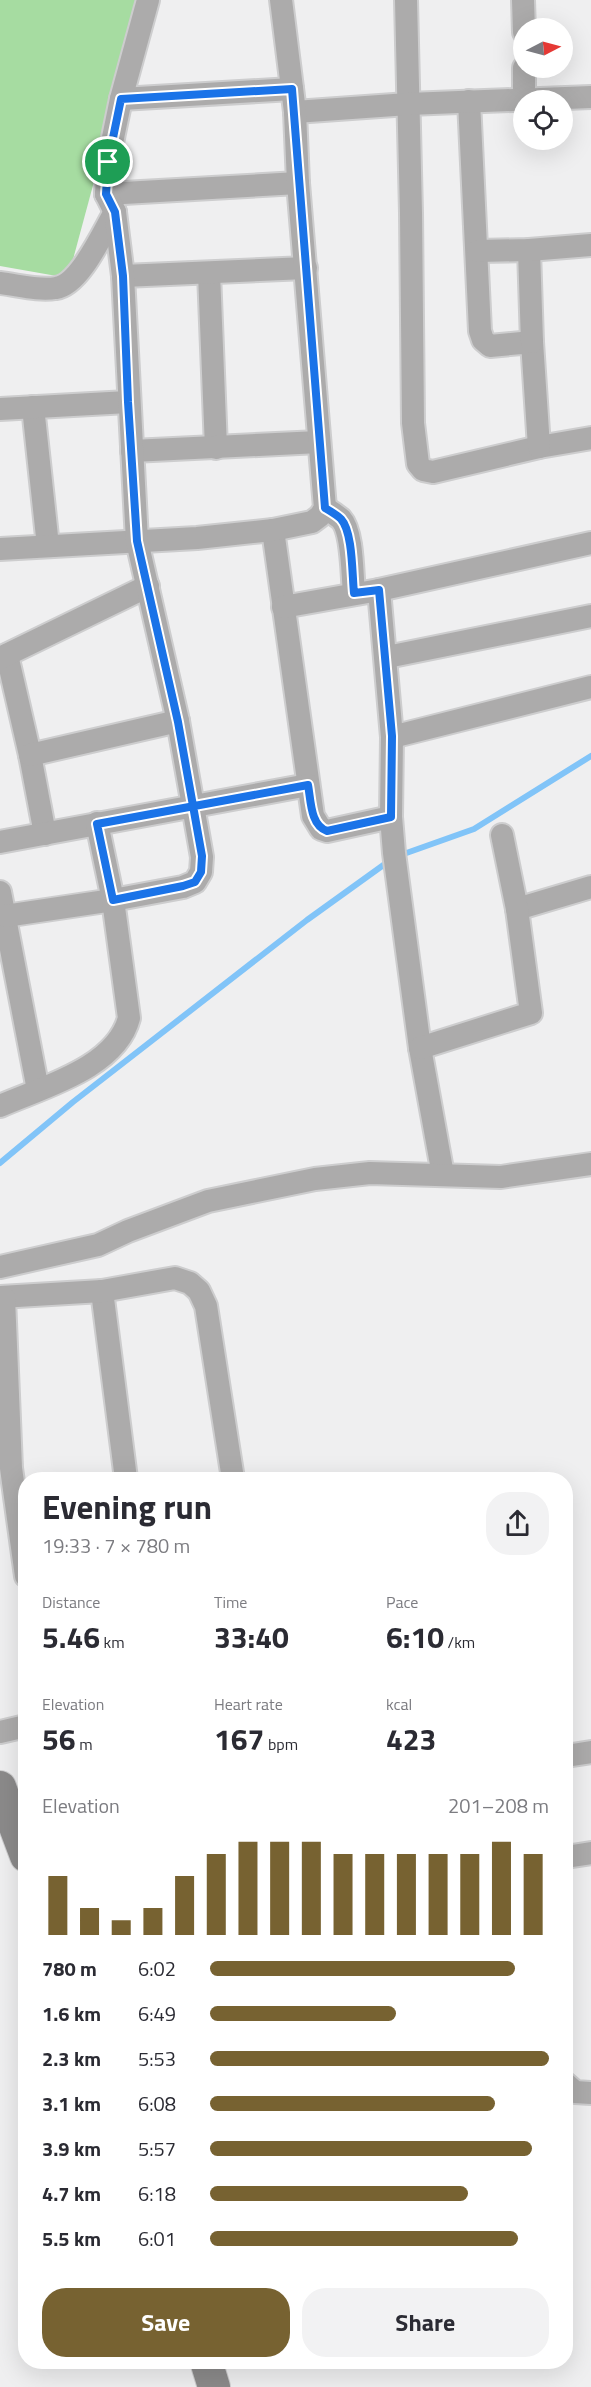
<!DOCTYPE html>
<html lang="en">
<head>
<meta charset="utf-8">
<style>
  body { margin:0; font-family:"Titillium Web",sans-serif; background:#f2f2f3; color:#2b2b33; height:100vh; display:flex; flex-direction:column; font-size:22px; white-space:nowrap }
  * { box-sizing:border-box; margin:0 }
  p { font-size:20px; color:#7c7c81 }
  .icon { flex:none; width:33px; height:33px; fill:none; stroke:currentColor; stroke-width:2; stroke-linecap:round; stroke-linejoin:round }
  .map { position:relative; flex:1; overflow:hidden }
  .panel { position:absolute; left:18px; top:1472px; width:555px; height:897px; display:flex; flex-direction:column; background:#fff; border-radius:24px; box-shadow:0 6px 24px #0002 }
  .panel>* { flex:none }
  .needle { width:39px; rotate:84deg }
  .buttons { position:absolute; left:513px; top:18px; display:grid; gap:12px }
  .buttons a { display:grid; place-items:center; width:60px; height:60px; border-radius:50%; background:#fff; box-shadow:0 6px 24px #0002; font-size:30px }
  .pin { position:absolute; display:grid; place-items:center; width:51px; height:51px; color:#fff; margin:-26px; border:3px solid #fff; border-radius:50%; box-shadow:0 2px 6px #0007 }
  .round { display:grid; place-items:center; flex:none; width:63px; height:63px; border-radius:24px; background:#f2f2f3 }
  .overview { display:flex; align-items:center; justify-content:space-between; height:102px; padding:0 24px }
  h1 { font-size:33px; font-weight:700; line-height:45px }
  .stats { display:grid; grid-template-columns:repeat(3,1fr); gap:9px; height:102px; padding:6px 24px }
  .stats div { display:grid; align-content:center }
  .stats b { font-size:30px; font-weight:700 }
  .stats small { font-size:16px; font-weight:400 }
  .stats p { font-size:16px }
  .chart { height:168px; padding:12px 24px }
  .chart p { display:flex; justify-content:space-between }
  .chart svg { width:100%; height:108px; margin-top:6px; stroke:#776231; stroke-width:6 }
  .action { display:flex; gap:12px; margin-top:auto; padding:12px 24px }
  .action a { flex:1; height:69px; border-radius:24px; background:#776231; color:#fff; font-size:24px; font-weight:700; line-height:69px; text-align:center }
  .action a+a { background:#f2f2f3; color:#2b2b33 }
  ul { padding:0 24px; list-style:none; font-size:20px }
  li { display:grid; grid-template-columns:96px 72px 1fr; align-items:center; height:45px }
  li i { height:15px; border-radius:8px; background:#776231 }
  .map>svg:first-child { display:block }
</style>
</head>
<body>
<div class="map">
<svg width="591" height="2387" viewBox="0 0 591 2387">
  <rect width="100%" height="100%" fill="#efeff0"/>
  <!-- green -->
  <polygon fill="#a6dca1" points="0,0 143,0 68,278 0,266"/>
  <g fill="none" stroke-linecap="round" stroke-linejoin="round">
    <!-- stream -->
    <g stroke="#81c4f8" stroke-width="6">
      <polyline points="398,856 474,829 591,756"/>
      <polyline points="0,1163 73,1102 307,920 389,861"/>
    </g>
    <!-- street casing -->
    <g stroke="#cdcdce" stroke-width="26">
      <g id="street">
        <polyline points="406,0 411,213 413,423 418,464 423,470 433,472 539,447 591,438"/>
        <polyline points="523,0 524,32"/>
        <polyline points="524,68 524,99"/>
        <polyline points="121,99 292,89"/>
        <polyline points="469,101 480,331 483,340 490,346 532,342 539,447"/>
        <polyline points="295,112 408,104 591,97"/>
        <polyline points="106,194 298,183"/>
        <polyline points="529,250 532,342"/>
        <polyline points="478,251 529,250 591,245"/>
        <polyline points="209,273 216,448"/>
        <polyline points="123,276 306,268"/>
        <path d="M 0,283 C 18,285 38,291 56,288 C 80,285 103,232 115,212"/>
        <polyline points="33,407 48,546"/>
        <polyline points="0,409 128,402"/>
        <polyline points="132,451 319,442"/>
        <path d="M 325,508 C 330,511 336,515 341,519 C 353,532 352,575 354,593"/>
        <polyline points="273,530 313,816 321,829 327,831 391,817"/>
        <polyline points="0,549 197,538 273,530 312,522 320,516 325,508 298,183 295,112 281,0"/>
        <polyline points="379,590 392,737 391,817 394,853 420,1048 443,1175"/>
        <polyline points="283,607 379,590 591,543"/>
        <polyline points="7,655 30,755 45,834"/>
        <polyline points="387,657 591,616"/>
        <polyline points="0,658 148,586"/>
        <polyline points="392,737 591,687"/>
        <polyline points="30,755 178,721"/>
        <polyline points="0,842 308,785"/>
        <polyline points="0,892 38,1090"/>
        <polyline points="517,909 591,887"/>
        <polyline points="5,916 113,900 183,887 195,882 201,872 202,857 178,721 137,541 123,276 115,212 106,194 108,162 121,99 148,0"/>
        <polyline points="420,1048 531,1013 517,909 502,835"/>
        <path d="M 0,1106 C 43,1087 116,1068 129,1018 L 113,900 L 97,823"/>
        <polyline points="0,1267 98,1245 128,1231 208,1201 315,1179 370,1173 501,1177 591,1164"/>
        <polyline points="102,1291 126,1479"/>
        <polyline points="0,1297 102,1291 175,1278 190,1283 199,1291 206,1306 233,1479"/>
        <polyline points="4,1298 11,1468 26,1576"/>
        <polyline points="0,1732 26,1726"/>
        <polyline points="566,1756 591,1752"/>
        <polyline points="566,1857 591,1853"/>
        <polyline points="566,2084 575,2092 591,2093"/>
      </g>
    </g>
    <!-- secondary casing -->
    <g stroke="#cdcdce" stroke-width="34">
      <g id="secondary">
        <polyline points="0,1787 26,1856"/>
        <polyline points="206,2361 214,2387"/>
      </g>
    </g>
    <!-- street -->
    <use href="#street" stroke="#acabab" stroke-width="22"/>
    <!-- secondary -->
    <use href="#secondary" stroke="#8b8a8a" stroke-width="32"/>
  </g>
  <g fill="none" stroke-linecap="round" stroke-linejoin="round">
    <!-- route casing -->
    <g stroke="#fff" stroke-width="12">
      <path id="route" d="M 108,162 L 106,194 L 115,212 L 123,276 L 128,402 L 137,541 L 178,722 L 202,856 L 201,872 L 195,882 L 183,886 L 113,900 L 97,824 L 308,785 C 311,800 310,825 327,831 L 391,817 L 392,736 L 379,590 L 354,593 C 352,575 353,532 341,519 C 337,515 330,511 325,508 L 292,89 L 121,99 L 108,162"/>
    </g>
    <!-- route -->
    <use href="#route" stroke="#1a73e8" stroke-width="8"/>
  </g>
</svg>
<div class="buttons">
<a><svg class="needle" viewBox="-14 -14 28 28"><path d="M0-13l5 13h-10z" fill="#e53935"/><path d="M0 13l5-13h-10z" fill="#7c7c81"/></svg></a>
<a><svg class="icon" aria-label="locate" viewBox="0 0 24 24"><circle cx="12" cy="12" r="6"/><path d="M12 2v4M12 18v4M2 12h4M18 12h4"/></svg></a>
</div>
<div class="pin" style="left:108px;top:162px;background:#1e9e55"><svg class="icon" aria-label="arrive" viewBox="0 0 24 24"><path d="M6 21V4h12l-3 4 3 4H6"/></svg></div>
<section class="panel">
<div class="overview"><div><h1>Evening run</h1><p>19:33 · 7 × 780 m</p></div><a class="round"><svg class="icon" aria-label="share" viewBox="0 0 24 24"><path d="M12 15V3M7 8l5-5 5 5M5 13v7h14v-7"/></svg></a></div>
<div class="stats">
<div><p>Distance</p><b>5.46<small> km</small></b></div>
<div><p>Time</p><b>33:40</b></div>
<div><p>Pace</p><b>6:10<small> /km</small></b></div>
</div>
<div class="stats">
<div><p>Elevation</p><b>56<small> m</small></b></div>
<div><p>Heart rate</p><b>167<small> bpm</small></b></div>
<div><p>kcal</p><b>423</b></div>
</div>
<div class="chart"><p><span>Elevation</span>201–208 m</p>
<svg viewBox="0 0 160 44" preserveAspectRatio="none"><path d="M5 44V20M15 44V33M25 44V38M35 44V33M45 44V20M55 44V11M65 44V6M75 44V6M85 44V6M95 44V11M105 44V11M115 44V11M125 44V11M135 44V11M145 44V6M155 44V11"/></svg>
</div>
<ul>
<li><b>780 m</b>6:02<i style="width:90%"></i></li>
<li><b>1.6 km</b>6:49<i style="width:55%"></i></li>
<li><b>2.3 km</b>5:53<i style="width:100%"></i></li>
<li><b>3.1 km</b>6:08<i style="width:84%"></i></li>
<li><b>3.9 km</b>5:57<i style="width:95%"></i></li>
<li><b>4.7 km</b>6:18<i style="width:76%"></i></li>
<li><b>5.5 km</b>6:01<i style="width:91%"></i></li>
</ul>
<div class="action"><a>Save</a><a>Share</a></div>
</section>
</div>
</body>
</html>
